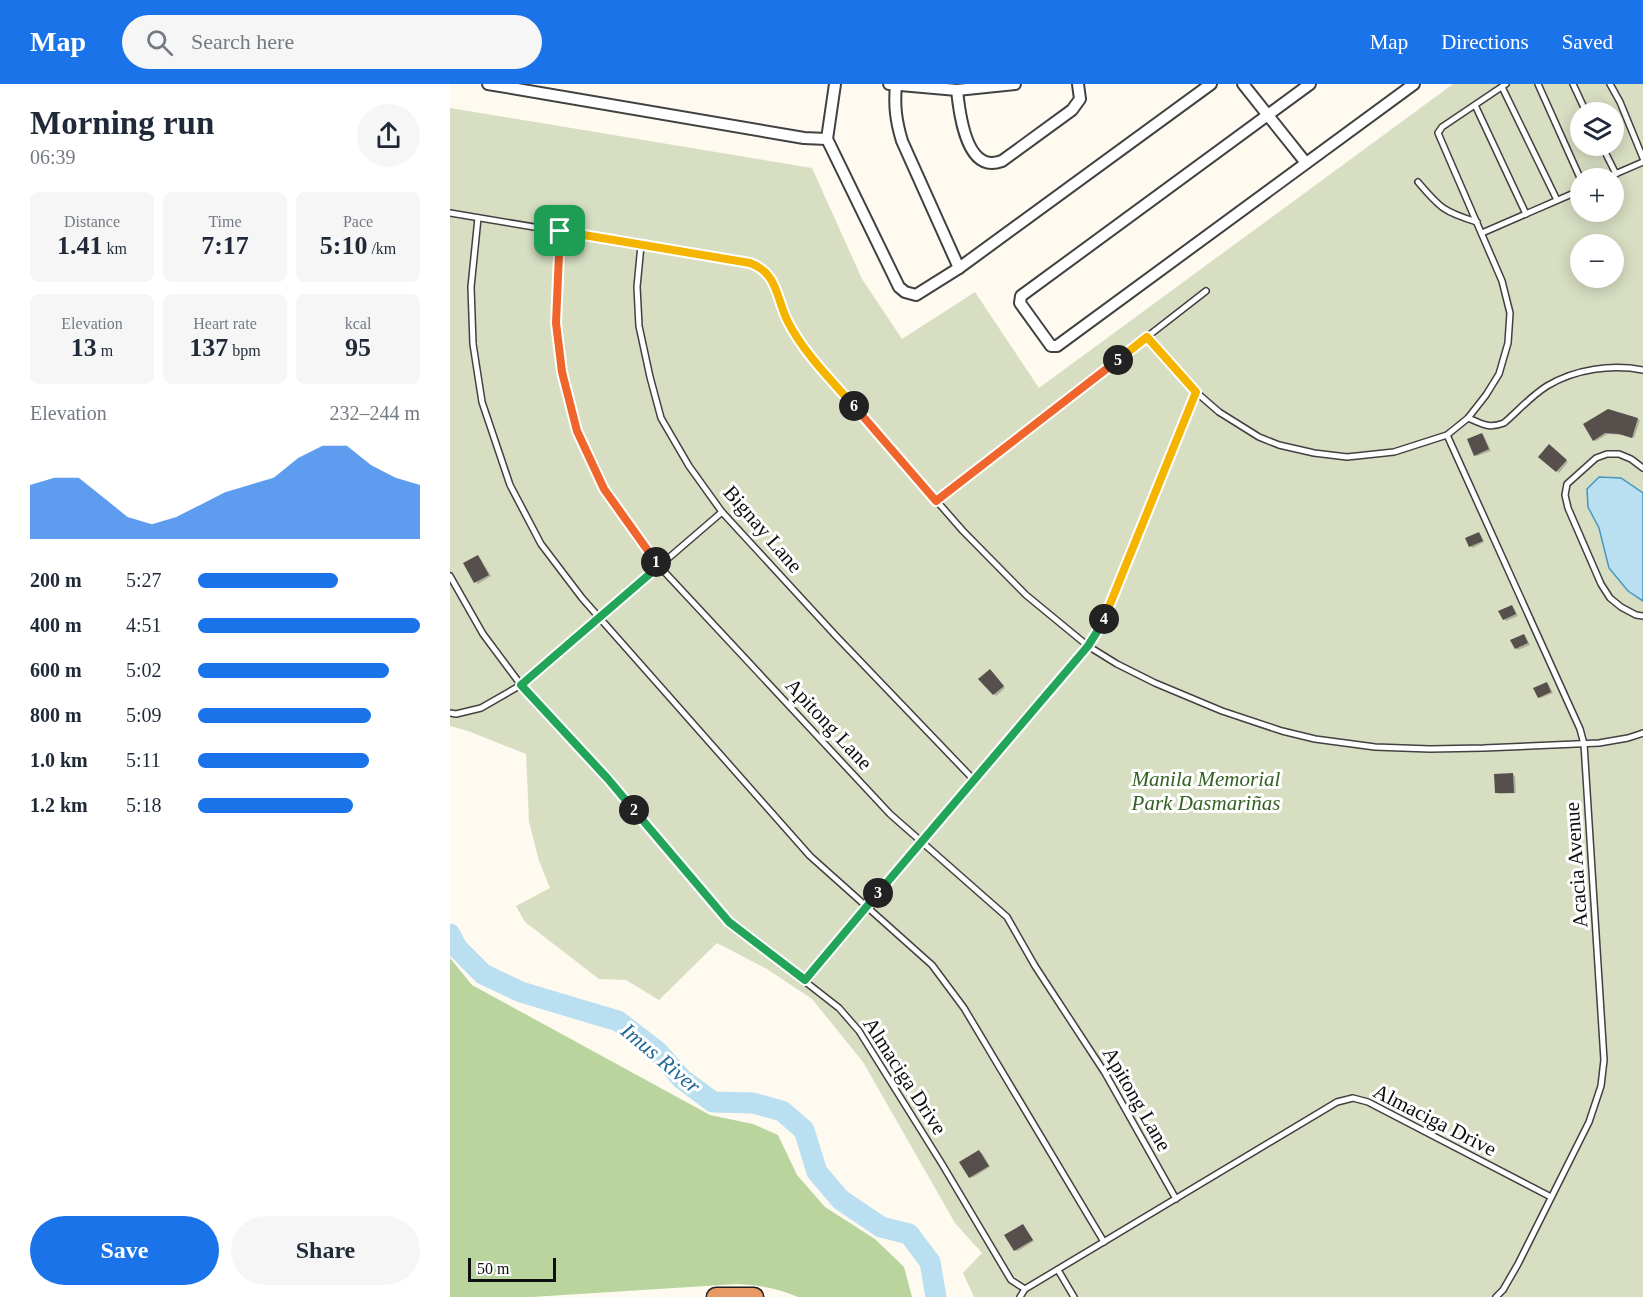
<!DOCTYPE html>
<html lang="en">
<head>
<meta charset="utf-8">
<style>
  body { margin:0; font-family:Georgia,serif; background:#f6f6f7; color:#1f2937; height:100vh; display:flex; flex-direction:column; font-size:22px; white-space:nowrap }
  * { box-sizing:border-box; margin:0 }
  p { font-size:20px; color:#747a83 }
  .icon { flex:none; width:33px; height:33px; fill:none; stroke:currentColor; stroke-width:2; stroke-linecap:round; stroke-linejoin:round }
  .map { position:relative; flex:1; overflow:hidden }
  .details { display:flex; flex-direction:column; background:#fff; width:450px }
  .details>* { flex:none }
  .buttons { position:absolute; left:1120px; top:18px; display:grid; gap:12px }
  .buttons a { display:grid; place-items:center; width:54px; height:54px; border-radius:50%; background:#fff; box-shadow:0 3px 15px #0003; font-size:30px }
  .scale { position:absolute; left:18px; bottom:15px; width:88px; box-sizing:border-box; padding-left:6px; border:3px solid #0e0e0e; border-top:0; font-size:16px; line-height:21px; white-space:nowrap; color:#0e0e0e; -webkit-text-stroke:4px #fff; paint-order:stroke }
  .pin { position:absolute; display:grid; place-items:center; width:51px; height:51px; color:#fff; margin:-26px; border-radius:12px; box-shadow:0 3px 9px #0006 }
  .km { position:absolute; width:30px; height:30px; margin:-15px; border-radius:50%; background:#222; color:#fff; font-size:16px; line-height:30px; text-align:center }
  .round { display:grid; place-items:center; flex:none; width:63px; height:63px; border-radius:32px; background:#f6f6f7 }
  .summary { display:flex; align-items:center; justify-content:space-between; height:102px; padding:0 30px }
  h1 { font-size:33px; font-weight:600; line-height:45px }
  .metrics { display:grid; grid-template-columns:repeat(3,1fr); gap:9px; height:102px; padding:6px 30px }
  .metrics div { display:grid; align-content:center; border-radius:9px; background:#f6f6f7; text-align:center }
  .metrics b { font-size:26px; font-weight:600 }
  .metrics small { font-size:16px; font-weight:400 }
  .metrics p { font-size:16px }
  .chart { height:168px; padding:12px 30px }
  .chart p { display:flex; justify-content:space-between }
  .chart svg { width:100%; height:108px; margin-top:6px; fill:#1a73e8; opacity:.7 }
  .button { display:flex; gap:12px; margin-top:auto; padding:12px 30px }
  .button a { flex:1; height:69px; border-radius:36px; background:#1a73e8; color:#fff; font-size:24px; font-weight:600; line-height:69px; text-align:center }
  .button a+a { background:#f6f6f7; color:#1f2937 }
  ul { padding:0 30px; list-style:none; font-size:20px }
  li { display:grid; grid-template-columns:96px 72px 1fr; align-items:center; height:45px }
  li i { height:15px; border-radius:8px; background:#1a73e8 }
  header { display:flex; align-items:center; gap:36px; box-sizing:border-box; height:84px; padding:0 30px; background:#1a73e8; color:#fff }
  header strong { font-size:28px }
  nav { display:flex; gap:33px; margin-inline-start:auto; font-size:21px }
  .search { width:420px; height:54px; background:#f6f6f7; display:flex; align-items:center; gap:15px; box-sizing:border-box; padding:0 21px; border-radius:33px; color:#747a83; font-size:22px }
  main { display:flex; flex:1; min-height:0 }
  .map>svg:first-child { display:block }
</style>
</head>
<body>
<header>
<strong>Map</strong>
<div class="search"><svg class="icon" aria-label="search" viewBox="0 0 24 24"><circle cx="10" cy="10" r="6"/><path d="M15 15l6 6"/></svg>Search here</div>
<nav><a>Map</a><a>Directions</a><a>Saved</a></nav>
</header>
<main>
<section class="details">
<div class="summary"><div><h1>Morning run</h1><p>06:39</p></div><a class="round"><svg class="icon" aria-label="share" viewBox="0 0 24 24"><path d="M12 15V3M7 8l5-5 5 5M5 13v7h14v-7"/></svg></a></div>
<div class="metrics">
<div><p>Distance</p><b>1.41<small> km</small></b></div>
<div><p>Time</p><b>7:17</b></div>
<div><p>Pace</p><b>5:10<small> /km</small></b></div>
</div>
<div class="metrics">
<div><p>Elevation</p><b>13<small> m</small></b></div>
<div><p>Heart rate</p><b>137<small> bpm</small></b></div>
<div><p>kcal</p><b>95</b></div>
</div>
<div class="chart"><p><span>Elevation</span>232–244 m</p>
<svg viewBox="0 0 160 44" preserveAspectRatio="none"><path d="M0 44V22L10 19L20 19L30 27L40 35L50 38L60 35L70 30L80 25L90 22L100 19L110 11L120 6L130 6L140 14L150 19L160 22V44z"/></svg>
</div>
<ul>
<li><b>200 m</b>5:27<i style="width:63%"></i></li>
<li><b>400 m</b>4:51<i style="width:100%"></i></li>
<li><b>600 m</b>5:02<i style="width:86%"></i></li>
<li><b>800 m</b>5:09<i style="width:78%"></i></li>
<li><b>1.0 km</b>5:11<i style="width:77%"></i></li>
<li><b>1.2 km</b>5:18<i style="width:70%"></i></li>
</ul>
<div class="button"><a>Save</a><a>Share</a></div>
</section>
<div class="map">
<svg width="1193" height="1213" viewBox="0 0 1193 1213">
  <rect width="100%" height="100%" fill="#fefaf0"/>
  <!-- forest -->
  <path fill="#b9d59d" d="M 0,874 L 22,901 L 260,1031 L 303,1040 L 328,1051 L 347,1091 L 375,1123 L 425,1155 L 454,1183 L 462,1213 L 348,1213 C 328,1204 309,1201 287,1200 L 82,1213 L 0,1213 Z"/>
  <!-- cemetery -->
  <path fill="#d7dec2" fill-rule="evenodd" d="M 1003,0 L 1193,0 L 1193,1213 L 524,1213 L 513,1189 L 532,1169 L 505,1139 L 413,978 L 362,915 L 317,885 L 267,859 L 209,916 L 176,896 L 149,895 L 75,838 L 66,822 L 100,804 L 89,777 L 79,738 L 76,670 L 18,647 L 0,642 L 0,24 L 362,84 L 412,195 L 452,255 L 525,208 L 589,304 ZM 1131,28 L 1164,28 L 1164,62 L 1131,62 ZM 1131,94 L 1164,94 L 1164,128 L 1131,128 ZM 1131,160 L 1164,160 L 1164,194 L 1131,194 Z"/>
  <!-- water -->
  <polygon fill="#b9dff1" stroke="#4696c2" stroke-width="1.5" points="1149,393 1171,394 1193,409 1193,517 1178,507 1159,484 1149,444 1138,423 1137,405"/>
  <!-- shadow -->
  <g fill="#0003">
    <polygon points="1187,335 1190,336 1184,354 1173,351 1158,350 1146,357 1144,356 1135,341"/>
    <polygon points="1032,350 1034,352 1041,367 1027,372 1025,371"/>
    <polygon points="1101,364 1118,378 1109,389 1107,387"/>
    <polygon points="1028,449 1031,451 1034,458 1023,464 1020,462 1017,455"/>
    <polygon points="28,472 30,474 41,492 28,500 26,498 15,479"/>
    <polygon points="1062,522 1064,524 1068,532 1056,537 1054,535"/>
    <polygon points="1074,551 1076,553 1080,561 1068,566 1066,564"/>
    <polygon points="542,588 555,604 546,612 544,610"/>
    <polygon points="1097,600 1099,601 1103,609 1091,614 1089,613"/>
    <polygon points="1062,690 1065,692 1066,709 1049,710 1046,708"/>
    <polygon points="529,1068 532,1069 540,1083 522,1094 520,1093"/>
    <polygon points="573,1142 584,1157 568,1167 565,1166"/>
  </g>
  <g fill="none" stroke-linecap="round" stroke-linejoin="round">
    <!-- river -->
    <polyline stroke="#b9dff1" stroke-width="21" points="0,850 7,864 33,890 71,908 168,937 207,967 232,995 263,1018 303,1019 332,1027 354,1046 367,1088 391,1116 431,1143 459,1150 480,1178 486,1213"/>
  </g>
  <!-- building -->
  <g fill="#564f4b">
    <polygon points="1158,325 1188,334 1182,354 1169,350 1155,349 1143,357 1133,340"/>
    <polygon points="1032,349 1039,365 1024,372 1017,355"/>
    <polygon points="1099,360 1117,376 1106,388 1088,373"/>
    <polygon points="1029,448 1033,457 1019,463 1015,454"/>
    <polygon points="28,471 39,491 24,499 13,479"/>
    <polygon points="1062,521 1066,530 1053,536 1048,527"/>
    <polygon points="1074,550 1078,559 1065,565 1060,556"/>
    <polygon points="540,585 554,602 543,611 528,595"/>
    <polygon points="1097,598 1101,608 1088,614 1083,604"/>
    <polygon points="1063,689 1064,709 1045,709 1044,690"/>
    <polygon points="529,1066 539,1082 519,1094 509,1078"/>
    <polygon points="573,1140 583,1156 564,1167 554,1151"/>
  </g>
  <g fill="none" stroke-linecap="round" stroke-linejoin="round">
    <!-- lane casing -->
    <g stroke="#414141" stroke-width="8">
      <g id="lane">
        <polyline points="1088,0 1131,96"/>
        <polyline points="1123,0 1136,28"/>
        <polyline points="1160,0 1170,18 1193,74"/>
        <polyline points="1052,3 1107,116"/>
        <polyline points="1025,21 1076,130"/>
        <polyline points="1152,62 1166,90"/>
        <polyline points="1156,94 1193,78"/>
        <path d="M 968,98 C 990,124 994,128 1027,138"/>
        <polyline points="0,129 300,179 308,182 320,192 338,237 352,261 422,343 513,447 576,511 638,562 667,580 705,599 772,627 832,647 865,655 925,663 980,665 1034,664 1149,659 1178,654 1193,649"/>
        <polyline points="28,134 21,203 23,260 32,318 60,401 91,460 132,514 360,772 482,881 514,924 654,1158"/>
        <polyline points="110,147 106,239 112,287 127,347 154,405 209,482 440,730 557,833 585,882 655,989 726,1115"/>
        <polyline points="1032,149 1131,106"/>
        <polyline points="191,161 187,203 189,242 200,293 211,334 239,382 272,428 386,552 524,696"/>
        <polyline points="697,253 746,308 769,328 809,353 829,361 864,369 897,373 944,368 997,351 1018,334 1036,311 1049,290 1058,259 1060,229 1052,197 988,49 992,43 1056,0"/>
        <path d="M 1018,334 C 1033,340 1038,345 1054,339 C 1068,327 1081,312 1097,302 C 1125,285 1162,280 1193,286"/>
        <polyline points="997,351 1130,645 1134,660 1154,976 1151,1002 1139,1038 1068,1180 1053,1206 1046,1213"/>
        <polyline points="1193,384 1181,375 1169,370 1157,370 1146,374 1117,400 1115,411 1118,424 1151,500 1160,514 1171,523 1186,531 1193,532"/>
        <polyline points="486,417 756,207"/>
        <polyline points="0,492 33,550 71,601 158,695 279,838 389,924 409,947 492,1080 561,1196 575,1205"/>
        <polyline points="0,629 6,630 31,624 71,601 272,428"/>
        <polyline points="355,896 638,562 650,543 746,308"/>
        <polyline points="608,1186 624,1213"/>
        <polyline points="570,1213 575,1205 887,1018 903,1014 918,1018 1101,1113"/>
      </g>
    </g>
    <!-- street casing -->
    <g stroke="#414141" stroke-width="14">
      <g id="street">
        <polyline points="38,0 354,54 377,55"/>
        <polyline points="385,0 377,55 449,203 455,208 466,211 509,184 761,0"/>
        <polyline points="439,0 507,6 565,0"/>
        <polyline points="793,0 856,79"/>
        <polyline points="860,0 571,212 570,219 601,262 607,262 964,0"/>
        <path d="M 446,1 C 444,22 446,37 452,57 L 509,184"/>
        <path d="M 507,6 C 509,26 515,79 542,79 C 546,79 549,78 552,77 L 622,26 L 630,15 L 628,0"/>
      </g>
    </g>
    <!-- highway casing -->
    <g stroke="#1f1f1f" stroke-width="21">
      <polyline id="highway" points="266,1213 304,1213"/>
    </g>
    <!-- lane -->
    <use href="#lane" stroke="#fff" stroke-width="5"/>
    <!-- street -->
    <use href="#street" stroke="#fff" stroke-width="10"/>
    <!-- highway -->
    <use href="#highway" stroke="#e89a64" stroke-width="18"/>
  </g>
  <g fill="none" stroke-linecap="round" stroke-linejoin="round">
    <!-- split-1 casing -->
    <g stroke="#fff" stroke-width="12">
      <polyline id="split-1" points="110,147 106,239 112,288 127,347 154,405 206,478"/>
    </g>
    <!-- split-2 casing -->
    <g stroke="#fff" stroke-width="12">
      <polyline id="split-2" points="184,726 158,695 71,601 209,482 206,478"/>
    </g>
    <!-- split-3 casing -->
    <g stroke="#fff" stroke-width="12">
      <polyline id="split-3" points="184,726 279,838 355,896 428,809"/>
    </g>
    <!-- split-4 casing -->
    <g stroke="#fff" stroke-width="12">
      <polyline id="split-4" points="428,809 638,562 650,543 654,535"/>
    </g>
    <!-- split-5 casing -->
    <g stroke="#fff" stroke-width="12">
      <polyline id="split-5" points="654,535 746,308 697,253 668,276"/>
    </g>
    <!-- split-6 casing -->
    <g stroke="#fff" stroke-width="12">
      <polyline id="split-6" points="404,322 486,417 668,276"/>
    </g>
    <!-- split-7 casing -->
    <g stroke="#fff" stroke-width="12">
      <path id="split-7" d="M 110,147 L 300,179 C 328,189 326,214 338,238 C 354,269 381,296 404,322"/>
    </g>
    <!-- split-1 -->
    <use href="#split-1" stroke="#f0652b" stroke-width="8"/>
    <!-- split-2 -->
    <use href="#split-2" stroke="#22a559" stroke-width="8"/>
    <!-- split-3 -->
    <use href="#split-3" stroke="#22a559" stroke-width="8"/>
    <!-- split-4 -->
    <use href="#split-4" stroke="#22a559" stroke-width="8"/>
    <!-- split-5 -->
    <use href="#split-5" stroke="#f5b400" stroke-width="8"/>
    <!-- split-6 -->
    <use href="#split-6" stroke="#f0652b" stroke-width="8"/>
    <!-- split-7 -->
    <use href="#split-7" stroke="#f5b400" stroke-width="8"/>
  </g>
  <g text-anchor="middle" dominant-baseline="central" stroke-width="6" stroke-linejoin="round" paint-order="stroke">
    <!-- street labels -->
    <g font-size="21" fill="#0e0e0e" stroke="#fff">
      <text transform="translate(313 445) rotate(49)">Bignay Lane</text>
      <text transform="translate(379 640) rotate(47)">Apitong Lane</text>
      <text transform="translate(1126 781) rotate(-94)">Acacia Avenue</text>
      <text transform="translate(455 992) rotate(57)">Almaciga Drive</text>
      <text transform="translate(687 1015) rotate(60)">Apitong Lane</text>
      <text transform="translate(985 1036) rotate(27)">Almaciga Drive</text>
    </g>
    <!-- park labels -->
    <g font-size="21" font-style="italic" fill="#336023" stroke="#fff">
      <text x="756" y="695">Manila Memorial<tspan x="756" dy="24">Park Dasmariñas</tspan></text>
    </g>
    <!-- water labels -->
    <g font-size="22" font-style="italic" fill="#216896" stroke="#fff">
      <text transform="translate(211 974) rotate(40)">Imus River</text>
    </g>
  </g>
</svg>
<div class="buttons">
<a><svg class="icon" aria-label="layers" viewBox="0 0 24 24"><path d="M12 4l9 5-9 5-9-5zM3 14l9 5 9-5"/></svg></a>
<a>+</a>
<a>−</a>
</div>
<div class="scale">50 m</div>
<div class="pin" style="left:110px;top:147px;background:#1e9e55"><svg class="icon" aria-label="arrive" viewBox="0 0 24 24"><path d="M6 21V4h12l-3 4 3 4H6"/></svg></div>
<b class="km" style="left:206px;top:478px">1</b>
<b class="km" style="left:184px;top:726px">2</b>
<b class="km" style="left:428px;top:809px">3</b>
<b class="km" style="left:654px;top:535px">4</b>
<b class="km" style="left:668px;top:276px">5</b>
<b class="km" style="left:404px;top:322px">6</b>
</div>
</main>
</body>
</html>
